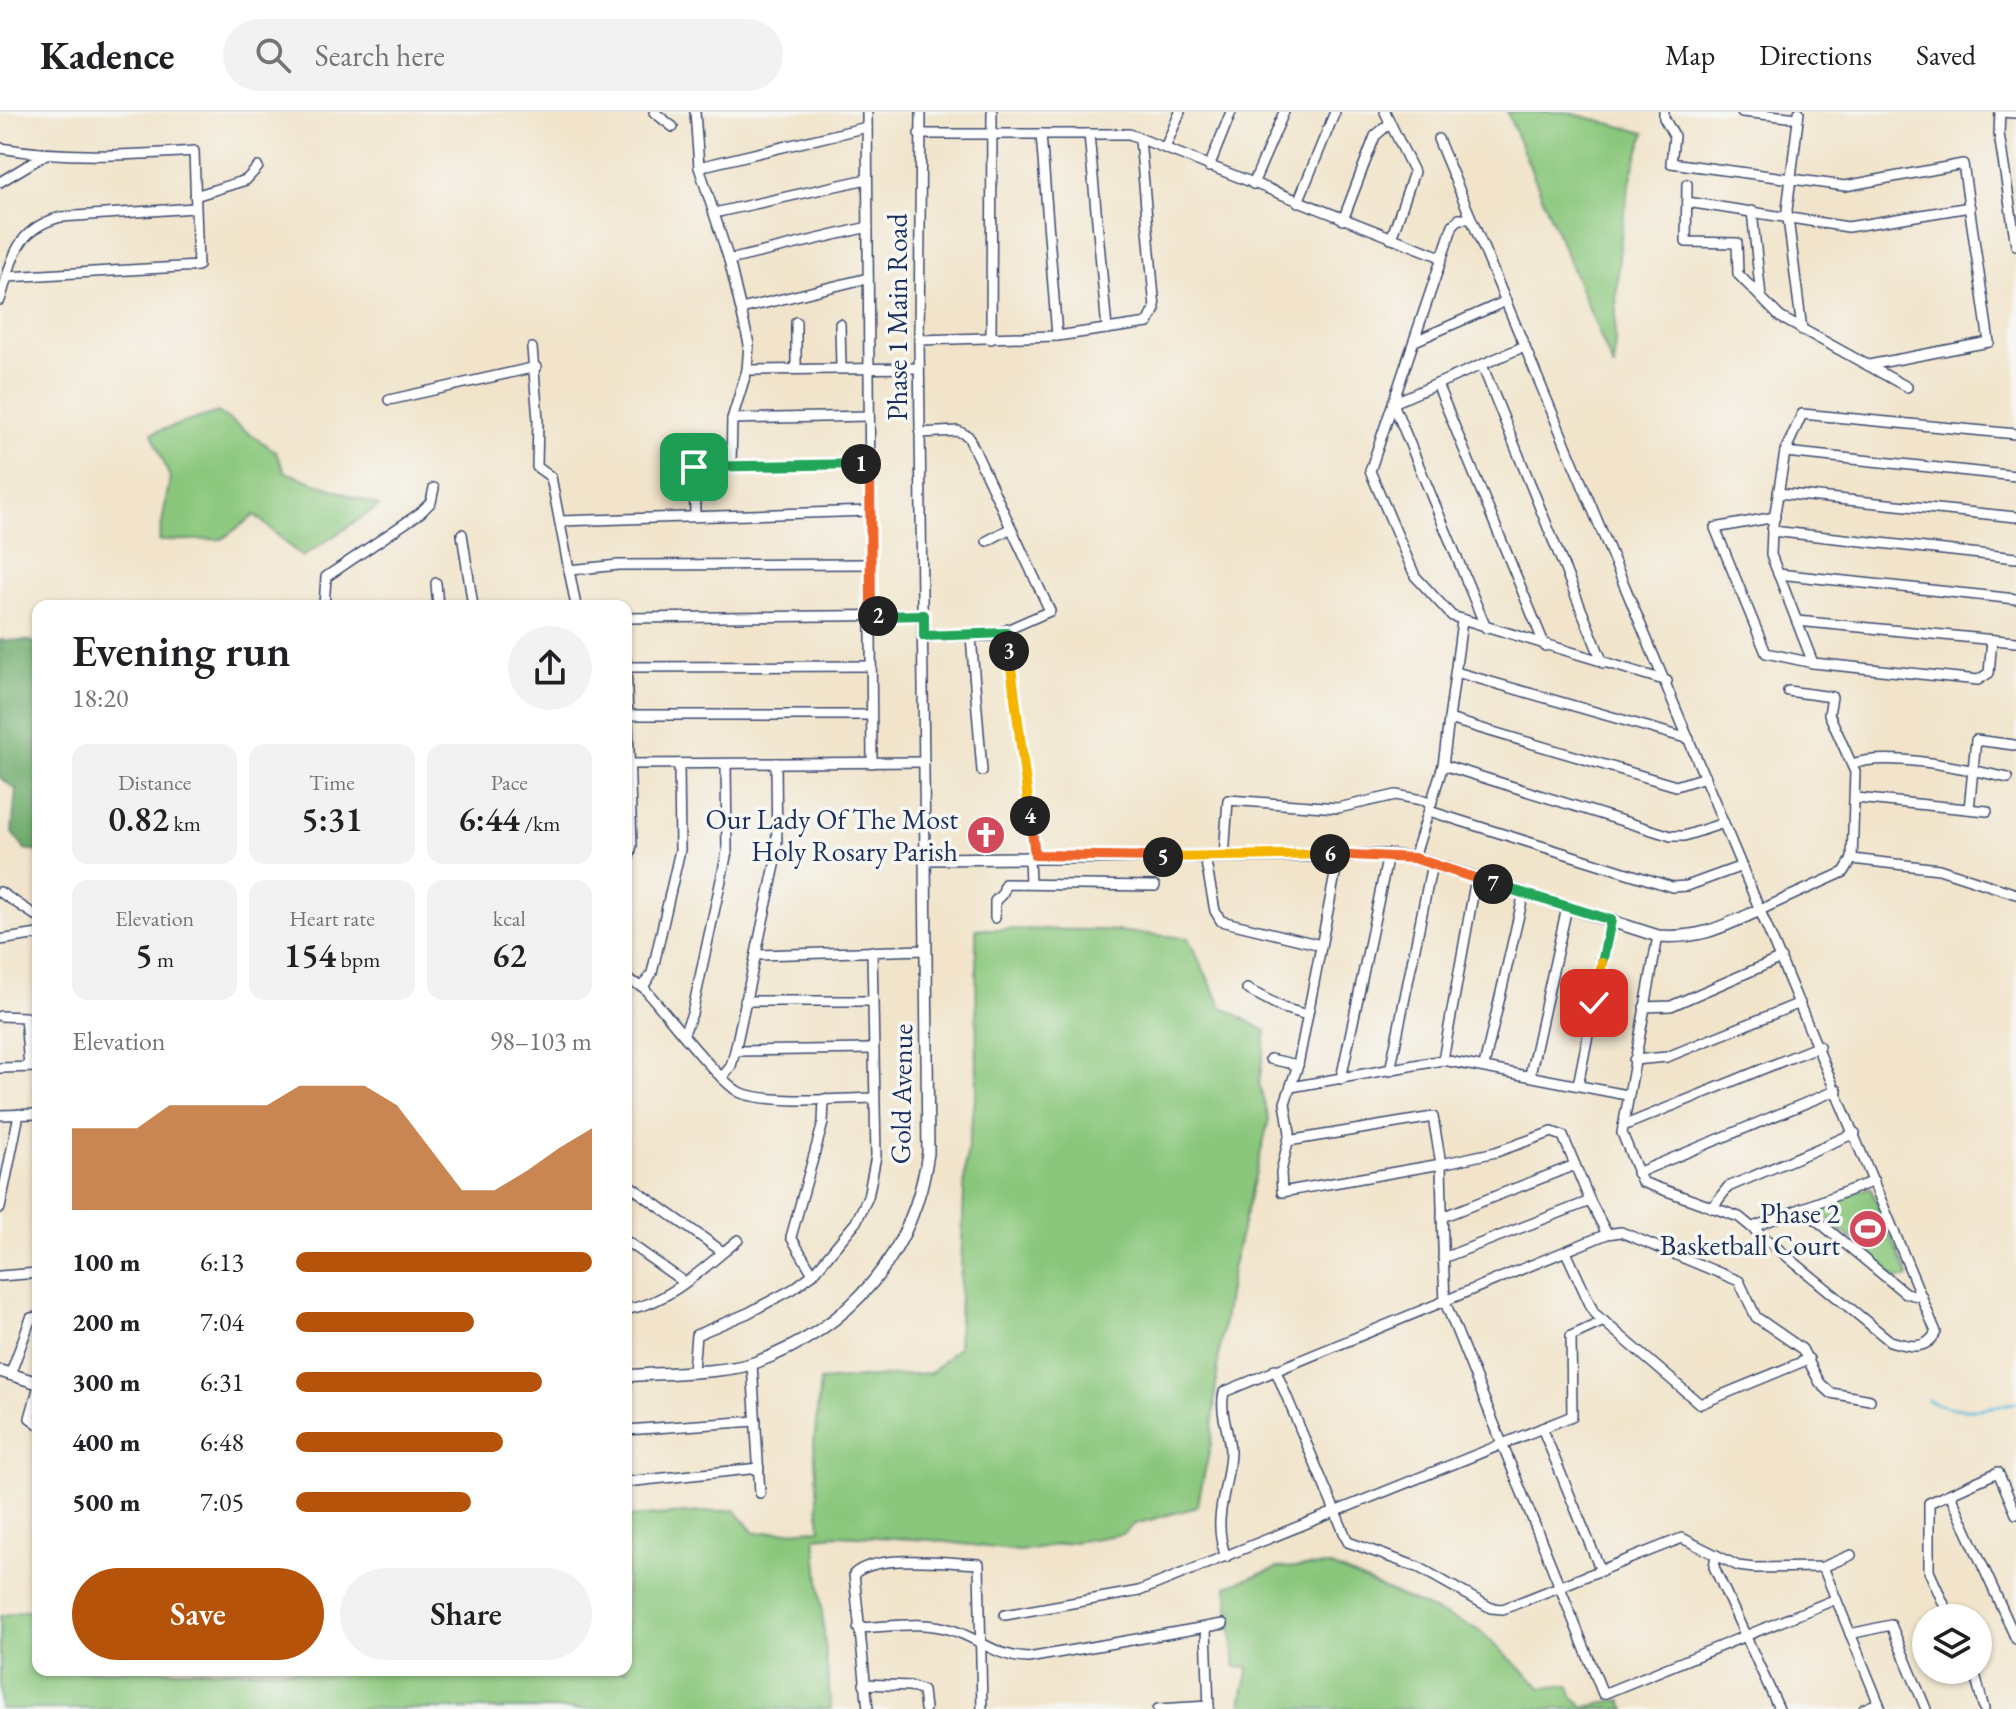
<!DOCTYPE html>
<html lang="en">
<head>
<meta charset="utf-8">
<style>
  body { margin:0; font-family:"EB Garamond",serif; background:#f2f2f2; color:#202124; height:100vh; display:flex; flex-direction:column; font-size:30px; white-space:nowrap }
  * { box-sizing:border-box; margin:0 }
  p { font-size:26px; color:#757577 }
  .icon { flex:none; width:44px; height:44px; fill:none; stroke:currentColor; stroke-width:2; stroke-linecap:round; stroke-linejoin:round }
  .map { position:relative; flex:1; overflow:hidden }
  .panel { position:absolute; left:32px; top:488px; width:600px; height:1076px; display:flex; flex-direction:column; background:#fff; border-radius:16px; box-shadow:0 2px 6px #0004 }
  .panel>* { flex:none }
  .fabs { position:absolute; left:1912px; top:1492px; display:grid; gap:16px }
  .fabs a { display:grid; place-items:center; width:80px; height:80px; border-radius:50%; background:#fff; box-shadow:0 2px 6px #0004; font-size:40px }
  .pin { position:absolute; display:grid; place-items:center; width:68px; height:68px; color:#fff; margin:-34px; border-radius:16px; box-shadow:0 4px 12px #0006 }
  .km { position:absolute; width:40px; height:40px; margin:-20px; border-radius:50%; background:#222; color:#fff; font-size:22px; line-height:40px; text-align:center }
  .round { display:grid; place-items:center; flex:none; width:84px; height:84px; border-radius:42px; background:#f2f2f2 }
  .head { display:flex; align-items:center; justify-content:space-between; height:136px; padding:0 40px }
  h1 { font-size:44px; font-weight:600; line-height:60px }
  .stats { display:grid; grid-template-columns:repeat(3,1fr); gap:12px; height:136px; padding:8px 40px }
  .stats div { display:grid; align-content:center; border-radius:16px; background:#f2f2f2; text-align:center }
  .stats b { font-size:34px; font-weight:600 }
  .stats small { font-size:22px; font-weight:400 }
  .stats p { font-size:22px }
  .chart { height:224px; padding:16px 40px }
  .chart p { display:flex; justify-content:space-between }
  .chart svg { width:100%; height:144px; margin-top:8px; fill:#b45309; opacity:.7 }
  .cta { display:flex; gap:16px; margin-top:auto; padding:16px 40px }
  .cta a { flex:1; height:92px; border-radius:48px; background:#b45309; color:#fff; font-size:32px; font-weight:600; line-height:92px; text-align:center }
  .cta a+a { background:#f2f2f2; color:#202124 }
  ul { padding:0 40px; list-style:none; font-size:26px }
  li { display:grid; grid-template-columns:128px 96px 1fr; align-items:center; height:60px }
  li i { height:20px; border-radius:10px; background:#b45309 }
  header { display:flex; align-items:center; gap:48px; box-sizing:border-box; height:112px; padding:0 40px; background:#fff; border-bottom:2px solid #e0e0e0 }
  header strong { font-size:38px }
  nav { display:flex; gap:44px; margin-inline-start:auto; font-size:28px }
  .search { width:560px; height:72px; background:#f2f2f2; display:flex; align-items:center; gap:20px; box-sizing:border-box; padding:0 28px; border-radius:44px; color:#757577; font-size:30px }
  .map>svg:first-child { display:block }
</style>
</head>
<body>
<header>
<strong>Kadence</strong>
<div class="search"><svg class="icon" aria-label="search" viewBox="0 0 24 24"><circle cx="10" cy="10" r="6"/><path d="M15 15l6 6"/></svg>Search here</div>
<nav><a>Map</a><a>Directions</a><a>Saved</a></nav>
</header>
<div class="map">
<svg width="2016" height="1597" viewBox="0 0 2016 1597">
  <rect width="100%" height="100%" fill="#f6f6f2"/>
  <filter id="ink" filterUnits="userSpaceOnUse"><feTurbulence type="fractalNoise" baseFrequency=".0125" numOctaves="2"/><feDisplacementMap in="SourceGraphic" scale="16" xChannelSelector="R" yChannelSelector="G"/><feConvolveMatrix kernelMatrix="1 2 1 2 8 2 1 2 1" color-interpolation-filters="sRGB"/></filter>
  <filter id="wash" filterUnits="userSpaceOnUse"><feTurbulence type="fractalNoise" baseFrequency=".006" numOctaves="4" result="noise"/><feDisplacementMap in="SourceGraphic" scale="32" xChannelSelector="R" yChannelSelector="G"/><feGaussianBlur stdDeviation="1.8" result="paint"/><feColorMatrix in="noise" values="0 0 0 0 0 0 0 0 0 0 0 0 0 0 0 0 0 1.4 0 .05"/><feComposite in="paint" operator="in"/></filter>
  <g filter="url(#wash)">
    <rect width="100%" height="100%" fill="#f1e4ca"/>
    <!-- green -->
    <g fill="#8ac77c" stroke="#527b6d" stroke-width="2">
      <path d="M 1507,0 L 1566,0 L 1645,21 C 1617,94 1616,178 1614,257 Z"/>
      <polygon points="218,300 275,339 285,360 379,394 302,445 255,403 222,427 159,429 170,366 152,321"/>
      <polygon points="976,817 1104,818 1188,826 1222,895 1266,919 1259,972 1269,1007 1232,1157 1219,1241 1211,1331 1197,1395 1135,1412 1122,1422 1019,1439 931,1428 838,1423 815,1425 831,1597 0,1597 0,1504 38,1496 38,1558 626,1558 626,1405 735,1398 754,1421 820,1417 814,1333 820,1269 931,1261 958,1235 965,1055 977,975"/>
      <polygon points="1870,1075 1909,1165 1897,1167 1816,1096"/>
      <path d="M 1331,1454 L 1479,1518 L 1542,1576 L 1569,1573 L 1572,1584 L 1585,1595 L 1621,1588 L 1626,1597 L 1242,1597 C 1240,1581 1248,1571 1248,1556 L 1235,1555 L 1227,1474 L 1277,1456 Z"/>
    </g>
    <!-- forest -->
    <polygon fill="#6fac6c" stroke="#456e65" stroke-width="2" points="0,528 31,529 38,533 38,740 25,737 12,721 16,677 0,666"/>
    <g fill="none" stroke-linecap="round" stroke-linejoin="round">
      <!-- stream -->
      <path stroke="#5cbbda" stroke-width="3" d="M 1931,1290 L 1927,1288 C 1959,1302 1983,1298 2016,1290"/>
    </g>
  </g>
  <g filter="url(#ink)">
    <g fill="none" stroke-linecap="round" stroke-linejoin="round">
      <!-- minor casing -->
      <g stroke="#3b4a6e" stroke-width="12">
        <g id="minor">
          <polyline points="654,0 673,15"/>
          <polyline points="695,0 699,55 729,148 749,232 747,258 732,307 731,354"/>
          <polyline points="867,0 872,651"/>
          <polyline points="921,0 919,228 925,747"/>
          <polyline points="1385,0 1414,60 1391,127"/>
          <polyline points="1664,0 1664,6 1674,24 1671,51 1845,74 1963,52 1989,230 1869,253"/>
          <polyline points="1742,0 1798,6"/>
          <polyline points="1799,0 1787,98 1802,218"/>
          <polyline points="2000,0 1999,22 2016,133"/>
          <polyline points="2000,0 2016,1"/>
          <polyline points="919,22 1129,22 1441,145"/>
          <polyline points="1041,22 1057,224"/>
          <polyline points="1089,22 1107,217"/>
          <path d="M 1438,27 L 1936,1220 C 1926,1240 1908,1234 1890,1229 L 1739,1105 L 1642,1070 L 1622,1021 L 1658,824"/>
          <path d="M 0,36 C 65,47 128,43 194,39 L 198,154 L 7,165"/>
          <polyline points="1165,36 1180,0"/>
          <polyline points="699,55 867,15"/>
          <polyline points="1209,55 1231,0"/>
          <polyline points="0,70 45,43"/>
          <polyline points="1253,72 1284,0"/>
          <polyline points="1687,72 1686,130 1737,131 1738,162 1780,205 1907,275"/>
          <polyline points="195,84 246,68 258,55"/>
          <polyline points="1298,90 1335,0"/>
          <polyline points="1687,90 1848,115 1970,95"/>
          <polyline points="1752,99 1761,185"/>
          <polyline points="714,101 867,67"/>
          <polyline points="1470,107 1459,107 1453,113 1370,359 1415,464 1452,504 1667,569"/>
          <polyline points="1343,108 1375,24 1390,11"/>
          <polyline points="729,148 868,115"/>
          <path d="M 0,188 C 13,148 14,117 61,105 L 195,96"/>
          <polyline points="741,197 868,166"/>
          <polyline points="840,212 841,256"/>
          <polyline points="991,227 992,0"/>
          <polyline points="919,228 1057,224 1148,211 1155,197 1140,27"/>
          <polyline points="1415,229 1506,189"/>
          <polyline points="532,236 538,307 537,355 551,365 576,494"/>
          <polyline points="1482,253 1603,551"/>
          <polyline points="796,257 796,210"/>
          <polyline points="747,258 919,256"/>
          <polyline points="1437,272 1545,534"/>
          <polyline points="389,288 536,255"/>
          <polyline points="732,307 869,304"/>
          <polyline points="920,321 958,319 968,324 1050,499 993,524 924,524"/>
          <polyline points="1785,340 2016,364"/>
          <polyline points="1778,381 2016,405"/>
          <polyline points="695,403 694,355 870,352"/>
          <polyline points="1775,405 1715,416 1766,541 1813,551"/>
          <polyline points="560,409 870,399"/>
          <polyline points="1772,419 1785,340 1802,302 2016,322"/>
          <polyline points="462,422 473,494"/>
          <polyline points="987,429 1011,416"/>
          <polyline points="569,458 619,453 871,452"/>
          <polyline points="1778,462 2016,487"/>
          <polyline points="436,471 438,494"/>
          <polyline points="324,494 326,465 420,401 431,390 434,376"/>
          <polyline points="626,506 924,503"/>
          <polyline points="1797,509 2016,530"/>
          <polyline points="1486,516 1393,291 1525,234"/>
          <polyline points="1006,521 1035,743"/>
          <polyline points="971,524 982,659"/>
          <polyline points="1992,528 1989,561 1978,568 1813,551 1771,443 1772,419 2016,446"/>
          <polyline points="626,548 632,733 626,757"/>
          <polyline points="626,555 871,554"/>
          <polyline points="1456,560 1689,627"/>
          <polyline points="628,603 871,603"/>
          <polyline points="1449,607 1676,674 1705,665"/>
          <polyline points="631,652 924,650"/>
          <path d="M 1852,652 C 1889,639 1968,657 2008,666"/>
          <polyline points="1443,653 1671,724 1684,724 1724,711"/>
          <polyline points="1856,686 1987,699"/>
          <polyline points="1969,697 1976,628 2014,633"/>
          <polyline points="1429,699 1672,775 1687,774 1742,754"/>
          <polyline points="1029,744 1030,772"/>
          <polyline points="1205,745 1215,799 1221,809 1321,833"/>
          <polyline points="1224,745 1228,688 1338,696 1396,683 1432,690"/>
          <polyline points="1414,746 1443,653 1462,509"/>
          <polyline points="1852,747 1939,757 2016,782"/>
          <polyline points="0,780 38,805"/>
          <polyline points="1760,798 1844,760 1852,747 1855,660 1829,602 1832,585 1788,579"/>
          <polyline points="995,806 995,789 1003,781 1005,772 1155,774"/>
          <polyline points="0,828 38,822"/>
          <polyline points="758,843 926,838"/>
          <path d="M 626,867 L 643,875 C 662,896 721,973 741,981 C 770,992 840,987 872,986"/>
          <polyline points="643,875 652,861 680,738 679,652"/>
          <polyline points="1247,877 1283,896 1307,903"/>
          <polyline points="745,889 872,889"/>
          <polyline points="1644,895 1671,894 1781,846"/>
          <polyline points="0,904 25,905 29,955"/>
          <polyline points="684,921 692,902 727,740 726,652"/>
          <polyline points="735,939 872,937"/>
          <polyline points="1270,947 1298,953"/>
          <polyline points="1443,948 1476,766"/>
          <polyline points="1634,948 1667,945 1800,891"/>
          <polyline points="1484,954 1524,781"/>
          <polyline points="0,956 38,955"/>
          <polyline points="1390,959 1432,752"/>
          <polyline points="1530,963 1567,795"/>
          <polyline points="722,965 731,954 735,939 777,744 776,651"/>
          <polyline points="1341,967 1388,743"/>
          <polyline points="1578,973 1611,808"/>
          <polyline points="1291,975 1443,948 1627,983"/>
          <polyline points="0,1003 38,1002"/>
          <polyline points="1623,1014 1819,934"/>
          <polyline points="1288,1029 1433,1005 1441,1052 1282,1080 1281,1060 1290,1021 1285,991 1298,953 1339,742"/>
          <polyline points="1637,1061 1837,978"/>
          <polyline points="626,1071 723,1140"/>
          <polyline points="1590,1089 1607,1122"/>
          <polyline points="0,1096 19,1002"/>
          <polyline points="1712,1096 1728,1075 1855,1021"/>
          <polyline points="1802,1096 1905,1181 1922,1185"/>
          <polyline points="1442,1105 1575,1053"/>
          <polyline points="1753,1115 1874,1069"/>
          <polyline points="626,1129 684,1170"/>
          <polyline points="1566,1140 1594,1201 1700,1292 1809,1247"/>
          <path d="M 1443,1146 L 1590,1089 L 1563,1024 L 1552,1020 L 1496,1040 L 1441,1052 C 1442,1098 1443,1144 1445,1190 L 1603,1582 L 1836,1487"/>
          <polyline points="813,1162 791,1125 823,1011 824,987"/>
          <polyline points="0,1164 38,1161"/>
          <path d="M 626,1197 C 667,1193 707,1153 738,1128"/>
          <polyline points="752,1252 760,1381"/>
          <polyline points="1275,1257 1348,1430 1420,1456 1491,1496 1503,1497 1682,1426 1738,1454 1754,1456 1823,1455 1851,1443"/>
          <polyline points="693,1258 696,1223 748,1201 793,1177 813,1162 856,1110 868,1085 876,1044 872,839"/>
          <polyline points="10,1263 31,1206 38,1205"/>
          <polyline points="38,1277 30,1306 38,1312"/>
          <polyline points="1542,1316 1601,1459"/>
          <polyline points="626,1318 756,1309"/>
          <polyline points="626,1370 759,1356"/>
          <polyline points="1950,1382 2016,1527"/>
          <polyline points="1716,1443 1714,1455 1779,1597"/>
          <path d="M 1226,1445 C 1211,1405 1228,1381 1230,1341 C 1230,1320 1219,1303 1224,1280 L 1607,1122 L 1621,1120 L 1739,1169 L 1756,1205 L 1802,1237 L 1820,1271 L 1831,1281 L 1870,1288"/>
          <polyline points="1823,1455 1881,1597"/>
          <polyline points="1005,1503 1139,1479 1572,1304 1571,1224 1604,1209"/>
          <polyline points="1950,1506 1929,1459 1929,1391 1998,1360 2016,1402"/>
          <path d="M 858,1516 C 887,1515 924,1508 952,1518 C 980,1527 997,1545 1028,1546 L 1223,1512"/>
          <polyline points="1206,1517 1209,1597"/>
          <polyline points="1850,1522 1891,1513 1926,1597"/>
          <polyline points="1974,1558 1984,1597"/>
          <polyline points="864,1572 910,1574 923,1579 925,1597"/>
          <path d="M 868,1597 L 854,1462 C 877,1441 947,1451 979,1452 L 982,1597"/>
          <polyline points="1158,1597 1209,1594"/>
          <polyline points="1864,1597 1878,1591"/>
        </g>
      </g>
      <!-- tertiary casing -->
      <g stroke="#3b4a6e" stroke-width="14">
        <g id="tertiary">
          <polyline points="0,1259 38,1271"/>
          <path d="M 626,1264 C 658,1261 727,1261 754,1251 C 851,1216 914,1142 928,1041 L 925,747 L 1388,743 L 1414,746 L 1658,824 C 1701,827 1722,815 1760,798"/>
        </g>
      </g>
      <!-- minor -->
      <use href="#minor" stroke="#fff" stroke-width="9"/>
      <!-- tertiary -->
      <use href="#tertiary" stroke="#fff" stroke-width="11"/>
    </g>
  </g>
  <g fill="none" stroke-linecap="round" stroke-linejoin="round" filter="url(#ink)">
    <!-- split-1 casing -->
    <g stroke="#fff" stroke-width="16">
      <polyline id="split-1" points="694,355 861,352"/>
    </g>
    <!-- split-2 casing -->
    <g stroke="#fff" stroke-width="16">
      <polyline id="split-2" points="861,352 870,352 871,504 878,504"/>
    </g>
    <!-- split-3 casing -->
    <g stroke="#fff" stroke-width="16">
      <polyline id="split-3" points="878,504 924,503 924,524 1006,521 1009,539"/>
    </g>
    <!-- split-4 casing -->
    <g stroke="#fff" stroke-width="16">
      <polyline id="split-4" points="1009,539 1030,704"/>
    </g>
    <!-- split-5 casing -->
    <g stroke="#fff" stroke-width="16">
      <polyline id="split-5" points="1030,704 1035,743 1163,745"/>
    </g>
    <!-- split-6 casing -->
    <g stroke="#fff" stroke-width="16">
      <polyline id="split-6" points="1163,745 1330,742"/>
    </g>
    <!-- split-7 casing -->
    <g stroke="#fff" stroke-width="16">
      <polyline id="split-7" points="1330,742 1414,746 1493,772"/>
    </g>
    <!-- split-8 casing -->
    <g stroke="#fff" stroke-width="16">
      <polyline id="split-8" points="1493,772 1611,808 1602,851"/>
    </g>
    <!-- split-9 casing -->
    <g stroke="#fff" stroke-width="16">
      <polyline id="split-9" points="1594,891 1602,851"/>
    </g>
    <!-- split-1 -->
    <use href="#split-1" stroke="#22a559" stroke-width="10"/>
    <!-- split-2 -->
    <use href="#split-2" stroke="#f0652b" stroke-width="10"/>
    <!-- split-3 -->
    <use href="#split-3" stroke="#22a559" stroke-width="10"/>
    <!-- split-4 -->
    <use href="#split-4" stroke="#f5b400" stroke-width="10"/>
    <!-- split-5 -->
    <use href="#split-5" stroke="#f0652b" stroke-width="10"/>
    <!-- split-6 -->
    <use href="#split-6" stroke="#f5b400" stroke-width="10"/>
    <!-- split-7 -->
    <use href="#split-7" stroke="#f0652b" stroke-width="10"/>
    <!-- split-8 -->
    <use href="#split-8" stroke="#22a559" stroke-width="10"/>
    <!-- split-9 -->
    <use href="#split-9" stroke="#f5b400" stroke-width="10"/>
  </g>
  <!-- icons -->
  <defs>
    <g id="church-disc" transform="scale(2)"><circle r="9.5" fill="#d1495b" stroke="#f6f6f2"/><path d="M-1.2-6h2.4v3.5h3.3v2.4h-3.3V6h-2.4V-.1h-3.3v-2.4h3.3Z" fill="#fff"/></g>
    <g id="stadium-disc" transform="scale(2)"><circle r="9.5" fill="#d1495b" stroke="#f6f6f2"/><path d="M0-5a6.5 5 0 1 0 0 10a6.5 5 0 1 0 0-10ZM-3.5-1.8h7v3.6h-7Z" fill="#fff"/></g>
  </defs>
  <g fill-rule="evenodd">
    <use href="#church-disc" x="986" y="723"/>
    <use href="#stadium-disc" x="1868" y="1117"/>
  </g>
  <g text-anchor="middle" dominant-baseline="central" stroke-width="7" stroke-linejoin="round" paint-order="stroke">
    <!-- street labels -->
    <g font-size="28" fill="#1b2f5e" stroke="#f6f6f2">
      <text transform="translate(897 205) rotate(-90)">Phase 1 Main Road</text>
      <text transform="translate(901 982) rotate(-89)">Gold Avenue</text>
    </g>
    <!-- poi labels -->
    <g font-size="28" fill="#1b2f5e" stroke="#f6f6f2" text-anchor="end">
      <text x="958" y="707">Our Lady Of The Most<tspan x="958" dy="32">Holy Rosary Parish</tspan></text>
      <text x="1840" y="1101">Phase 2<tspan x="1840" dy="32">Basketball Court</tspan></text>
    </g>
  </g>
</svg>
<div class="fabs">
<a><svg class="icon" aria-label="layers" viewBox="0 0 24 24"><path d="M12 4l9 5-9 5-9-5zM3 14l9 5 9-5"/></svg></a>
</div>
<div class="pin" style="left:694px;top:355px;background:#1e9e55"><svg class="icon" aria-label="arrive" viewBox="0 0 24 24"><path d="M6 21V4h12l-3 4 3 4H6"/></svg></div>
<div class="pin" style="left:1594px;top:891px;background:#d93025"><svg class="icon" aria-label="check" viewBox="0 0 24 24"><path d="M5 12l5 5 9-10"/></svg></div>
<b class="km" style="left:861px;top:352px">1</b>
<b class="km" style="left:878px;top:504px">2</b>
<b class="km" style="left:1009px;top:539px">3</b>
<b class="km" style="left:1030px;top:704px">4</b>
<b class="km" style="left:1163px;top:745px">5</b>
<b class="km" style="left:1330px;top:742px">6</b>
<b class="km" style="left:1493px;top:772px">7</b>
<section class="panel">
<div class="head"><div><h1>Evening run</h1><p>18:20</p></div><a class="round"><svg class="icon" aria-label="share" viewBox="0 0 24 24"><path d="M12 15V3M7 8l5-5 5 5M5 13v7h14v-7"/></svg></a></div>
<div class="stats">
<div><p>Distance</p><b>0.82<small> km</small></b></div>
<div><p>Time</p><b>5:31</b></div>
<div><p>Pace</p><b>6:44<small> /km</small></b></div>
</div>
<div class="stats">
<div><p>Elevation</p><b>5<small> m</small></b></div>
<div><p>Heart rate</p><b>154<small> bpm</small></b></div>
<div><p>kcal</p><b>62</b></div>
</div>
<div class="chart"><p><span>Elevation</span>98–103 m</p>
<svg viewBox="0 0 160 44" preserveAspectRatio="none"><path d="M0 44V19L10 19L20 19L30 12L40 12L50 12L60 12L70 6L80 6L90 6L100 12L110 25L120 38L130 38L140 32L150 25L160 19V44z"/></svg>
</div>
<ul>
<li><b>100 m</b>6:13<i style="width:100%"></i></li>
<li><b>200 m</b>7:04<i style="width:60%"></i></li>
<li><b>300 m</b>6:31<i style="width:83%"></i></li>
<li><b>400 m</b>6:48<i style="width:70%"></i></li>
<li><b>500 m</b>7:05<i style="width:59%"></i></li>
</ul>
<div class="cta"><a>Save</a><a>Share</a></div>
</section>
</div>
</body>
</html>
